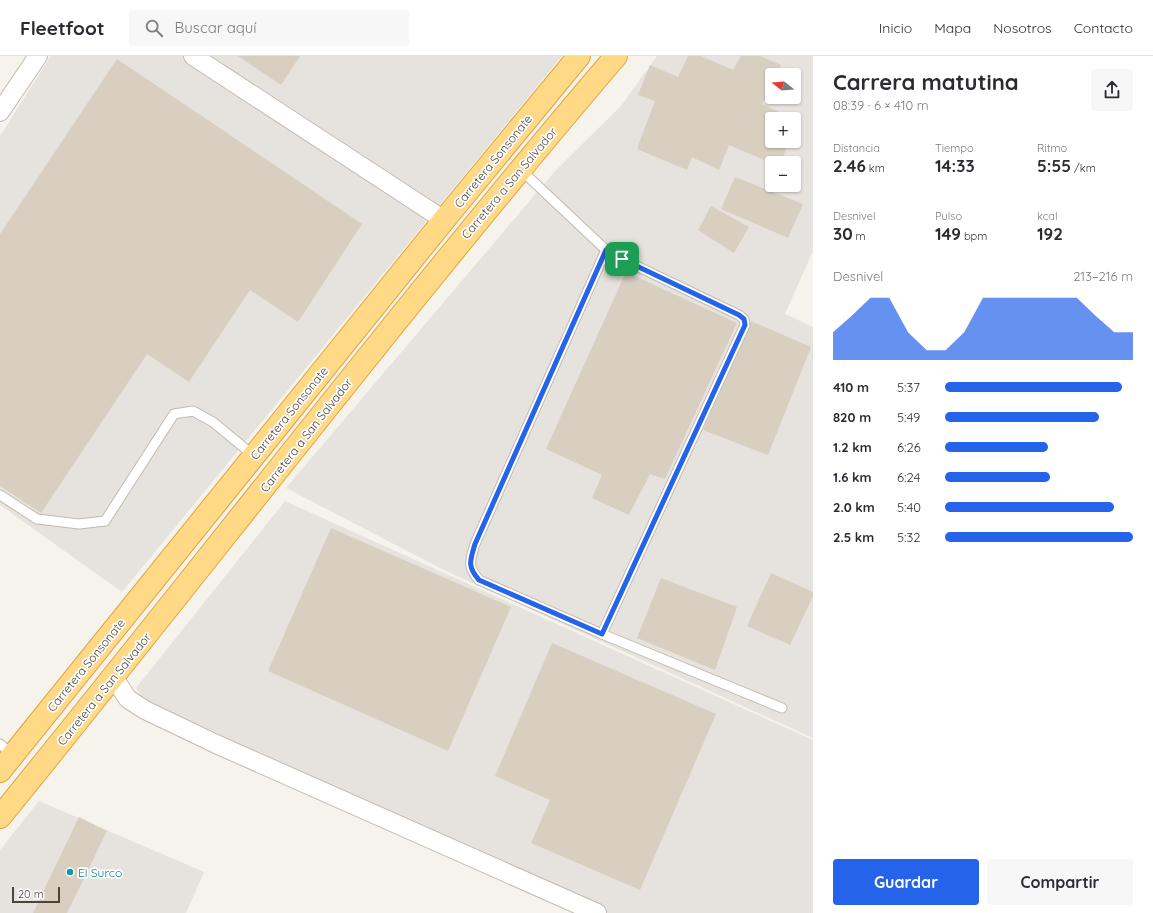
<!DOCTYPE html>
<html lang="es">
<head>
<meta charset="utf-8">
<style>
  body { margin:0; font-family:Quicksand,sans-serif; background:#f7f7f7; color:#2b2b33; height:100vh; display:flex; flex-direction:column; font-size:15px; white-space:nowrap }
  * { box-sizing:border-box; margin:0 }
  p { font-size:13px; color:#7c7c81 }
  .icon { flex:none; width:22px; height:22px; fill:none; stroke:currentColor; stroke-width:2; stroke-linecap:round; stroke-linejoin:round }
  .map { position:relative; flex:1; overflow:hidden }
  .details { display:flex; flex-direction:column; background:#fff; width:340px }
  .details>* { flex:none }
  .needle { width:26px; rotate:287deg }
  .fabs { position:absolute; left:765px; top:12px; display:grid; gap:8px }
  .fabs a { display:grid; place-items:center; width:36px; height:36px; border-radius:4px; background:#fff; box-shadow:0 1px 3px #0004; font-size:20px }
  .scale { position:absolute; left:12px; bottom:10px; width:48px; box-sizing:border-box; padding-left:4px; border:2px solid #4b4439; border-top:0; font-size:11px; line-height:14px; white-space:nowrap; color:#4b4439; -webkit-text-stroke:3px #fff; paint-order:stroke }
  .pin { position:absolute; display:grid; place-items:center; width:34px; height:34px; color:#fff; margin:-17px; border-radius:8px; box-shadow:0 2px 6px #0006 }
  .round { display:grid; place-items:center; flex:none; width:42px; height:42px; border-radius:4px; background:#f7f7f7 }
  .headline { display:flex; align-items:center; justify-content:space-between; height:68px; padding:0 20px }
  h1 { font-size:22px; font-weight:700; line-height:30px }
  .metrics { display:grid; grid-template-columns:repeat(3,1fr); gap:6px; height:68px; padding:4px 20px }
  .metrics div { display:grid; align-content:center }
  .metrics b { font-size:17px; font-weight:700 }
  .metrics small { font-size:11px; font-weight:400 }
  .metrics p { font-size:11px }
  .chart { height:112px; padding:8px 20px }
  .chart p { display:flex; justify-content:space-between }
  .chart svg { width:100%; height:72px; margin-top:4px; fill:#2563eb; opacity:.7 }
  .button { display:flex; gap:8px; margin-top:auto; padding:8px 20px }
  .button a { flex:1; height:46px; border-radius:4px; background:#2563eb; color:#fff; font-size:16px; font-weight:700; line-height:46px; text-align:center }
  .button a+a { background:#f7f7f7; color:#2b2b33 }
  ul { padding:0 20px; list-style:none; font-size:13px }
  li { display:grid; grid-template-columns:64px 48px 1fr; align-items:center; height:30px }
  li i { height:10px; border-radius:5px; background:#2563eb }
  header { display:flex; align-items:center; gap:24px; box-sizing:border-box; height:56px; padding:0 20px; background:#fff; border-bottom:1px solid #e1e1e2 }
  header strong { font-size:19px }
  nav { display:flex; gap:22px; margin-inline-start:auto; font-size:14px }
  .search { width:280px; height:36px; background:#f7f7f7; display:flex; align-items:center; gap:10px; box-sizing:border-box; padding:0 14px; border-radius:4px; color:#7c7c81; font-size:15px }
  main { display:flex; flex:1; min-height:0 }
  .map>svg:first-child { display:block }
</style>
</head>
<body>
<header>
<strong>Fleetfoot</strong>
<div class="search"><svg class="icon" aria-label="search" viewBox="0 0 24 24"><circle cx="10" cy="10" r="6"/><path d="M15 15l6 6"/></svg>Buscar aquí</div>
<nav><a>Inicio</a><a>Mapa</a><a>Nosotros</a><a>Contacto</a></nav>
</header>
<main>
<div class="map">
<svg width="813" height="857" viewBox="0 0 813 857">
  <rect width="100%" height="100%" fill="#f6f3ec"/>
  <!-- industrial -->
  <g fill="#e6e2dd" fill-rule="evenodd">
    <polygon points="51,0 562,0 122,536 0,449 0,80"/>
    <path d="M 657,0 L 813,0 L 813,195 L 785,258 L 813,271 L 813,682 L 442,513 L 286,432 L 555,115 L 621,50 ZM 772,19 L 794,19 L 794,41 L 772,41 ZM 772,63 L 794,63 L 794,85 L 772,85 ZM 772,107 L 794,107 L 794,129 L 772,129 Z"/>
    <polygon points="285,445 813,684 813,857 608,857 143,643 136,632"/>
    <polygon points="39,745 204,816 186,857 0,857 0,794"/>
  </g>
  <!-- building -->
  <g fill="#d8cfc1">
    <polygon points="238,0 300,0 281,29"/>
    <polygon points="688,0 701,0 733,14 741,0 760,0 781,9 777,19 772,19 772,29 762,48 798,65 794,75 794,63 772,63 772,85 790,85 780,107 772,107 729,89 719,114 692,101 687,114 637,93 655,45 638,39 650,9 678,21"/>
    <polygon points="117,3 362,168 298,266 250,234 189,326 147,298 41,457 0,430 0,178"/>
    <polygon points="735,121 803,148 788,182 721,153"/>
    <polygon points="711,150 749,171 734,197 698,174"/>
    <polygon points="626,216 737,267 665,423 650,418 629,459 592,442 602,419 546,393"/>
    <polygon points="751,265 811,291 768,399 703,374"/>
    <polygon points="331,472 511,551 448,695 268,615"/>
    <polygon points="771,517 813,536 813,540 790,589 747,570"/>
    <polygon points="661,522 737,551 715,614 637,582"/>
    <polygon points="552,587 716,658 640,834 531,787 550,744 495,720"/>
    <polygon points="79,761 107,775 67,857 33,857"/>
  </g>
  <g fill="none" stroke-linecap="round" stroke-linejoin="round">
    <!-- service casing -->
    <g stroke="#c2bbae" stroke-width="11">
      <g id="service">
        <polyline points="521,114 606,194 622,203 739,259 744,263 745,269 602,578"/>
        <path d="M 606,194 L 475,488 C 470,505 467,510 479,524 L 602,578 L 782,652"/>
        <polyline points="0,439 37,463 79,468 105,465 174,358 193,355 213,366 254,400"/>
        <polyline points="0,688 13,699"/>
      </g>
    </g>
    <!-- minor casing -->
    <g stroke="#c2bbae" stroke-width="20">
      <g id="minor">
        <polyline points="193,0 444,164"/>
        <polyline points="0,56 38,0"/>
        <polyline points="114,622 128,643 145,654 216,688 597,857"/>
      </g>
    </g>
    <!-- trunk casing -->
    <g stroke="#e0a43c" stroke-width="24">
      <g id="trunk">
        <polyline points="0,715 444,164 579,0"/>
        <path d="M 0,761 C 206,508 404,248 616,0"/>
      </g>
    </g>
    <!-- service -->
    <use href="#service" stroke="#fff" stroke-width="9"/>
    <!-- minor -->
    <use href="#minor" stroke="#fff" stroke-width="18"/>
    <!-- trunk -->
    <use href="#trunk" stroke="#ffd985" stroke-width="22"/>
  </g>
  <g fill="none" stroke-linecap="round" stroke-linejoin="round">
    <!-- route casing -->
    <g stroke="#fff" stroke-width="8">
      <path id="route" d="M 606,194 L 622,203 L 739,259 L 744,263 L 745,269 L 602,578 L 479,524 C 467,510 470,505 475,488 Z"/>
    </g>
    <!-- route -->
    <use href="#route" stroke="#2563eb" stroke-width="5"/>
  </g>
  <!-- markers -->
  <circle fill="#0f9aa8" stroke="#fff" stroke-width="1.5" cx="70" cy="816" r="4"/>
  <g text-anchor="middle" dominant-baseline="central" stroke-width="3.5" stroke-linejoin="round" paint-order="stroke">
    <!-- street labels -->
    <g font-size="12" fill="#4b4439" stroke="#fff">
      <text transform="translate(493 105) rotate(-51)">Carretera Sonsonate</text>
      <text transform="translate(509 127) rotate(-50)">Carretera a San Salvador</text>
      <text transform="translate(289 357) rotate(-51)">Carretera Sonsonate</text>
      <text transform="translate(306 379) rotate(-52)">Carretera a San Salvador</text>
      <text transform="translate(86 609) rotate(-51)">Carretera Sonsonate</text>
      <text transform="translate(104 633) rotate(-51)">Carretera a San Salvador</text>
    </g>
    <!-- culture labels -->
    <g font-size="12" fill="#0d838f" stroke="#fff" text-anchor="start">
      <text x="78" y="816">El Surco</text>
    </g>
  </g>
</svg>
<div class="fabs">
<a><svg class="needle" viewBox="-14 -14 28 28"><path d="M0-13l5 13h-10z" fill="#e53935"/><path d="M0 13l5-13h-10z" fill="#7c7c81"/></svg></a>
<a>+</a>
<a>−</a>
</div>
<div class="scale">20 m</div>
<div class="pin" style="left:622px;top:203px;background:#1e9e55"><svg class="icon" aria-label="arrive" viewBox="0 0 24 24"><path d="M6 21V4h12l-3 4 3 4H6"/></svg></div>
</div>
<section class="details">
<div class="headline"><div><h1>Carrera matutina</h1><p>08:39 · 6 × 410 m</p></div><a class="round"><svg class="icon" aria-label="share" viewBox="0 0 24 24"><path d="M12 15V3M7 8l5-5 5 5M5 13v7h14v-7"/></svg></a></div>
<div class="metrics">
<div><p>Distancia</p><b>2.46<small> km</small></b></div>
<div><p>Tiempo</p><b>14:33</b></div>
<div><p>Ritmo</p><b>5:55<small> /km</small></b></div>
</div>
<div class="metrics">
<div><p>Desnivel</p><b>30<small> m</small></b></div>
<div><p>Pulso</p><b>149<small> bpm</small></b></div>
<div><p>kcal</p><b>192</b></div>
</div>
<div class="chart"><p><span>Desnivel</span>213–216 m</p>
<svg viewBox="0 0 160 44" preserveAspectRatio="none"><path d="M0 44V27L10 17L20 6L30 6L40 27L50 38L60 38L70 27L80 6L90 6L100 6L110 6L120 6L130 6L140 17L150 27L160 27V44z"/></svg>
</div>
<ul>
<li><b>410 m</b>5:37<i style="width:94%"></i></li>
<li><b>820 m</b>5:49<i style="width:82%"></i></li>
<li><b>1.2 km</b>6:26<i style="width:55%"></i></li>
<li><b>1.6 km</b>6:24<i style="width:56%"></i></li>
<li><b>2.0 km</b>5:40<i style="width:90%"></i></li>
<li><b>2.5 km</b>5:32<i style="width:100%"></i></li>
</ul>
<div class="button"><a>Guardar</a><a>Compartir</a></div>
</section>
</main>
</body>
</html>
